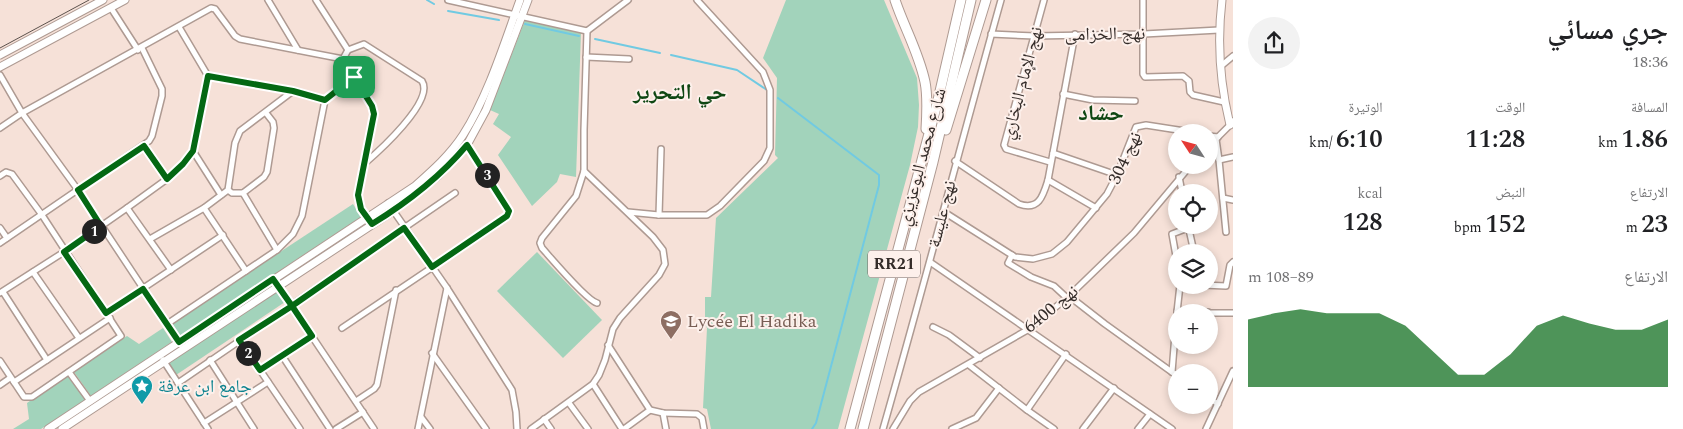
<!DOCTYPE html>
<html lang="ar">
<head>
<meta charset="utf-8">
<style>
  body { margin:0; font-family:Spectral,"Noto Naskh Arabic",serif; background:#f2f2f2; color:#202124; direction:rtl; height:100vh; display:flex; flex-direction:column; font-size:19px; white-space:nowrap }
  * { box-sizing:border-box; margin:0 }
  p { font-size:16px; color:#757577 }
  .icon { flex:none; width:28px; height:28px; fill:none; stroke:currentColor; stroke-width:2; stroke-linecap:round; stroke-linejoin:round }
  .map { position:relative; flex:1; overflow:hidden; direction:ltr }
  .details { display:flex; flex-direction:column; background:#fff; width:450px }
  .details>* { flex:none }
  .needle { width:32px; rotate:306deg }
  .fabs { position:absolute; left:1168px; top:124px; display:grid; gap:10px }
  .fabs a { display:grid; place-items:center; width:50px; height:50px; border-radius:50%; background:#fff; box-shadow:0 2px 8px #0003; font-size:25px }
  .pin { position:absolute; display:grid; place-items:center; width:42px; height:42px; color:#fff; margin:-21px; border-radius:10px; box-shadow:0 2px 8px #0006 }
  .km { position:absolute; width:25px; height:25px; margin:-12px; border-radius:50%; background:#222; color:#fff; font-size:14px; line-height:25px; text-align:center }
  .round { display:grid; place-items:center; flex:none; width:52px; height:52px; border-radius:26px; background:#f2f2f2 }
  .head { display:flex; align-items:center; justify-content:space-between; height:85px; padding:0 15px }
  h1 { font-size:28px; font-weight:600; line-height:38px }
  .figures { display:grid; grid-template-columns:repeat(3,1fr); gap:8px; height:85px; padding:5px 15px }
  .figures div { display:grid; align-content:center }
  .figures b { font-size:25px; font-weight:600 }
  .figures small { font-size:14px; font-weight:400 }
  .figures p { font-size:14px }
  .chart { height:140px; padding:10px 15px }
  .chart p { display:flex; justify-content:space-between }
  .chart svg { width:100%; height:90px; margin-top:5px; fill:#046813; opacity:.7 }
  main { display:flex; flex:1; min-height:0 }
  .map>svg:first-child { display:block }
</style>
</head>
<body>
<main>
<section class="details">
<div class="head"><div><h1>جري مسائي</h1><p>18:36</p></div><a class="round"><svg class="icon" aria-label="share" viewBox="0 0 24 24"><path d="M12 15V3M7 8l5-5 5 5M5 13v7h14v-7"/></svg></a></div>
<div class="figures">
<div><p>المسافة</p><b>1.86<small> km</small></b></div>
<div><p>الوقت</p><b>11:28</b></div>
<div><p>الوتيرة</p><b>6:10<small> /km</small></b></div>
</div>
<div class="figures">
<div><p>الارتفاع</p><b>23<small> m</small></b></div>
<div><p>النبض</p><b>152<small> bpm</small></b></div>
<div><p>kcal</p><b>128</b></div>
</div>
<div class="chart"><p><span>الارتفاع</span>89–108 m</p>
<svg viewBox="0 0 160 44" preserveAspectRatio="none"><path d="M0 44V11L10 8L20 6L30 8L40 8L50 8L60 14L70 26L80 38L90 38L100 28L110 14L120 9L130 13L140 16L150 16L160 11V44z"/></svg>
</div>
</section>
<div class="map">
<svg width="1233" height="429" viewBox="0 0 1233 429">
  <rect width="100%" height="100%" fill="#f6e1d8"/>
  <!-- green -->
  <g fill="#a2d3bb">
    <polygon points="786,0 884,0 917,78 919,105 918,127 910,165 838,429 711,429 707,409 703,408 707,328 705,325 705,297 711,297 716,218 778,158 775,155 777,78 763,58"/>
    <polygon points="525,20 581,32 576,177 560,174 557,182 532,206 498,155 511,137 493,124 499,114 490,110"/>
    <polygon points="353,204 361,217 178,338 169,325"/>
    <polygon points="537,252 602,320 563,358 497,291"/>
    <polygon points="277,289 285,302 176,375 168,363"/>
    <polygon points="163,328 172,342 91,396 74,372 127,336 139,344"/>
    <polygon points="68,375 85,400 41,429 13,429 29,419 27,403"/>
  </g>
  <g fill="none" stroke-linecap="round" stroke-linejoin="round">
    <!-- stream -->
    <g stroke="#71cae2" stroke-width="2">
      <polyline points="427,0 434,4"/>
      <polyline points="448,11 499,20"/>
      <polyline points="525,24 579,36"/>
      <polyline points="595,39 660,53"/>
      <polyline points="671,55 737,70 767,90"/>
      <polyline points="778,98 879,175 879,185 816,423 812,429"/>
    </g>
    <!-- street casing -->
    <g stroke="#ae9a92" stroke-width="8">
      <g id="street">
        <polyline points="268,0 298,50"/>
        <polyline points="316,0 348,50"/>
        <polyline points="448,0 587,31"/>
        <polyline points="1044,0 1004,145 1006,149 1050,162"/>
        <polyline points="1143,0 1143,74 1145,77 1183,76 1189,81 1190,92 1193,95 1224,102"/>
        <polyline points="111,8 138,50"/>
        <path d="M 587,31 L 584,130 L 584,171 L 576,196 L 542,238 L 540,243 L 542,248 C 551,258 586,300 597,303"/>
        <polyline points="587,31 628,0"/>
        <polyline points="991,34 1035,36 1144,34 1219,30"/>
        <polyline points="586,57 629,59"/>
        <path d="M 343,59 L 348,50 L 364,44 L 422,81 C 435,101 378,152 364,164"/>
        <polyline points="1221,66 1233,56"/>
        <polyline points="0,75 22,113 78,190 180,344"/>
        <polyline points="208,76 293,91 325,100"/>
        <polyline points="1063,94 1093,100 1135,101"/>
        <polyline points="0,128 22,113 211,8 215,9 235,36 240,39 343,59 372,106 374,114 358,195 361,209 369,220"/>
        <polyline points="1209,136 1218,137"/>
        <polyline points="1216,139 1219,160 1226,232"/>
        <polyline points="144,146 167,179"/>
        <polyline points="1209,146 1230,125"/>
        <polyline points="193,151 221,195"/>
        <polyline points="1053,153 1117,175"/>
        <polyline points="1219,160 1233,157"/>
        <path d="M 955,161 L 1019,204 C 1039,211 1043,196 1048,180 L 1075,34"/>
        <polyline points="0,176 6,172 12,174 42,215 121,336 32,397 24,397 0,361"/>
        <polyline points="1179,177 1182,192"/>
        <polyline points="1048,180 1096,208"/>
        <polyline points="228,190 232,193 243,193 264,177 267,172 274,128 273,122 266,113"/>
        <polyline points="243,193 277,250"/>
        <polyline points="1223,198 1233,200"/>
        <polyline points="388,203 447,288 512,390 516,412 517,429"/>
        <polyline points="127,208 171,270"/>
        <polyline points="204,208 246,271"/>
        <polyline points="628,212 659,215 707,215 720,206 764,161 770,148 770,90 763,72 697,0"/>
        <polyline points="944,212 1015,257 1033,259 1052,254 1067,242 1107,194 1117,175 1136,127 1146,125 1191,132"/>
        <polyline points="659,215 661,149"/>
        <polyline points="1188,225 1194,252"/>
        <polyline points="0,228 7,238"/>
        <polyline points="150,239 204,208 228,190 235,143 240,131 293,91"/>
        <polyline points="0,243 149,141 152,136 162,96 162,89 142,48"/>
        <polyline points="1012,255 1008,263 1031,277 1054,286 1067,298"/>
        <polyline points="1176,256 1172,234 1188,228"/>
        <polyline points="930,262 1172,429"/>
        <polyline points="33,272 79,338"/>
        <polyline points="277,284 374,429"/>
        <polyline points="1203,285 1226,286 1230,265 1233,262"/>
        <polyline points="3,292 47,360"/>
        <polyline points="0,293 64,252 127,208 167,179 183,164 193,151 208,76 179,27"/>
        <polyline points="1069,296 1105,324 1176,375"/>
        <polyline points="1177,311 1208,312"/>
        <polyline points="1177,312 1180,285"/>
        <polyline points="106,313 223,235"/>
        <polyline points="1209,313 1233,313"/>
        <polyline points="167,324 277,250 293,234 302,216 325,100 354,77"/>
        <polyline points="933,327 949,335 980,358"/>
        <polyline points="342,328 507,217 509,211 467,145"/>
        <polyline points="239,340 260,370"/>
        <polyline points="608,345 650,410 663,413 697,414 702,418 704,429"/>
        <polyline points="432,353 486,429"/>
        <polyline points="283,357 330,429"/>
        <polyline points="163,360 208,429"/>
        <polyline points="210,360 254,429"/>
        <polyline points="969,365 1027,410 1054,429"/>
        <polyline points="69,372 90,401"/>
        <polyline points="1172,372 1176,322"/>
        <polyline points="14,382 110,318"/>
        <polyline points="178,383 455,193"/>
        <polyline points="593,384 622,429"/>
        <polyline points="0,385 10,378"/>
        <polyline points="1209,398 1218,404"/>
        <polyline points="356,401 374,389 377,385 396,290"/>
        <polyline points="569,403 588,429"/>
        <polyline points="1027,410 1066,354"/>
        <polyline points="663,413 666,429"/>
        <polyline points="421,417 430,429"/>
        <polyline points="544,419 551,429"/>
        <polyline points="204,423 268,382"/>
        <polyline points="300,429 260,370 312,336"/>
        <polyline points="336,429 363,412"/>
        <polyline points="418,429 447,288"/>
        <polyline points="531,429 593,384 599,375 605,360 613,329 620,318 659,275 665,264 663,250 653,237 584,171"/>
        <polyline points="624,429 650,410"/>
        <path d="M 883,429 C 924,286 961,143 1001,0"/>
        <polyline points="893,429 910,401 919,392 1029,329 1069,296 1134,233 1191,165"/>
        <polyline points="952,429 976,418 999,388"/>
        <polyline points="1083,429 1114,388"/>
        <polyline points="1138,429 1150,414"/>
        <polyline points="1206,429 1233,371"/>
      </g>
    </g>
    <!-- secondary casing -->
    <g stroke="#ae9a92" stroke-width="9">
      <g id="secondary">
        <path d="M 1222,0 C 1217,42 1220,84 1230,125 L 1233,122"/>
        <polyline points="0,55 103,0"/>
        <polyline points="0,67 125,0"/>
        <path d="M 48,429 L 415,186 C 433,170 450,155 463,135 C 488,96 504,44 520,0"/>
        <polyline points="62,429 393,211 438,176 467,145 486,110 528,0"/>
      </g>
    </g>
    <!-- highway casing -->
    <g stroke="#ae9a92" stroke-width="11">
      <g id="highway">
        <path d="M 895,0 C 904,27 919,53 925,82 C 928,97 927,113 926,129"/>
        <polyline points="946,130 986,0"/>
        <polyline points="850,429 938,100 961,0"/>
        <polyline points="863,429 933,162 971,0"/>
      </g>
    </g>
    <!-- street -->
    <use href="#street" stroke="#fff" stroke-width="5"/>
    <!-- secondary -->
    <use href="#secondary" stroke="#fff" stroke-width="7"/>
    <!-- highway -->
    <use href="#highway" stroke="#fff" stroke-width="9"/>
    <!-- tram -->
    <polyline stroke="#5c524d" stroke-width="1" points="0,48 89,0"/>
  </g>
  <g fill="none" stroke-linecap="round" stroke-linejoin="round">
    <!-- route casing -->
    <g stroke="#fff" stroke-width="10">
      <path id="route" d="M 354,77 L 325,100 L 293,91 L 208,76 L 193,151 L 183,164 L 167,179 L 144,146 L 78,190 L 101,226 L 64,252 L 106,313 L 143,289 L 179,342 L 273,279 L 292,306 L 239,340 L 260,370 L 312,336 L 292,306 L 404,228 L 432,267 L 507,216 L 509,211 L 467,145 C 440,177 408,202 372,224 L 361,209 L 358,195 L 374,114 L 372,106 L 354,77"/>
    </g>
    <!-- route -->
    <use href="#route" stroke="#046813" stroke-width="6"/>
  </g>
  <!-- icons -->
  <defs>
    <g id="school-pin" transform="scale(1.125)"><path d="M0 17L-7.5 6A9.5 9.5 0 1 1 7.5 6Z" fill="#8d6e63" stroke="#fdf0eb"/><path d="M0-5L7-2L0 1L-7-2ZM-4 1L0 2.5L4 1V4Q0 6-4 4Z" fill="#fff"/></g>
    <g id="sight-pin" transform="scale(1.125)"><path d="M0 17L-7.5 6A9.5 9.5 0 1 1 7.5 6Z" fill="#0f9aa8" stroke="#fdf0eb"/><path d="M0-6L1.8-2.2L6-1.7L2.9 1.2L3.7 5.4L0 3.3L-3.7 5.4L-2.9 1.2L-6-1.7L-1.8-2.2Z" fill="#fff"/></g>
  </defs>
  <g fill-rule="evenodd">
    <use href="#school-pin" x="671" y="321"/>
    <use href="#sight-pin" x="142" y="386"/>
  </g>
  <g text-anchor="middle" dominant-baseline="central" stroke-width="4" stroke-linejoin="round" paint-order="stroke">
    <!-- shield labels -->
    <rect fill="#fdf0eb" stroke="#706763" stroke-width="1" x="868" y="250.5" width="52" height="27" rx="4"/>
    <g font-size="16" font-weight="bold" fill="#342c29">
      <text x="894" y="264">RR21</text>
    </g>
    <!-- street labels -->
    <g font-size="18" fill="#342c29" stroke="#fdf0eb">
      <text transform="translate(1105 34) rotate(-1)">نهج الخزامى</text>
      <text transform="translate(1022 83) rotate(-75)">نهج الإمام البخاري</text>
      <text transform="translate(922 157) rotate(-75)">شارع محمد البوعزيزي</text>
      <text transform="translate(1125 158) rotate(-65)">نهج 304</text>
      <text transform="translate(942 214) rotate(-76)">نهج عليسة</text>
      <text transform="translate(1051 309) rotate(-39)">نهج 6400</text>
    </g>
    <!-- education labels -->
    <g font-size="18" fill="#785e54" stroke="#fdf0eb" text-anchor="start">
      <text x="687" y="321">Lycée El Hadika</text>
    </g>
    <!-- culture labels -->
    <g font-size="18" fill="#0d838f" stroke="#fdf0eb" text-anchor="start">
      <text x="158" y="386">جامع ابن عرفة</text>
    </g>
    <!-- district labels -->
    <g font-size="22" font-weight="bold" fill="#0f4713" stroke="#fdf0eb">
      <text x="680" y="92">حي التحرير</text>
      <text x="1101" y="113">حشاد</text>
    </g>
  </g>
</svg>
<div class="fabs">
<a><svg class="needle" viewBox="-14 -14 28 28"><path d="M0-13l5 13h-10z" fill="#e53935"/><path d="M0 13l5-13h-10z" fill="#757577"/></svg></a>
<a><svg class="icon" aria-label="locate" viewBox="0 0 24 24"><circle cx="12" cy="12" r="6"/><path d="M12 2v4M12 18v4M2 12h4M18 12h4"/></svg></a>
<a><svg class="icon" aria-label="layers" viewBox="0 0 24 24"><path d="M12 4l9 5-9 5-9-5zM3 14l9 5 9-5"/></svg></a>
<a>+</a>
<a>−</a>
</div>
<div class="pin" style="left:354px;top:77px;background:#1e9e55"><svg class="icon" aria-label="arrive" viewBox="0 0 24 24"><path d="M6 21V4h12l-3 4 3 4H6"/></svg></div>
<b class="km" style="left:94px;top:231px">1</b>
<b class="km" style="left:248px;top:353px">2</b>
<b class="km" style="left:487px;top:175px">3</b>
</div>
</main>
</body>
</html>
